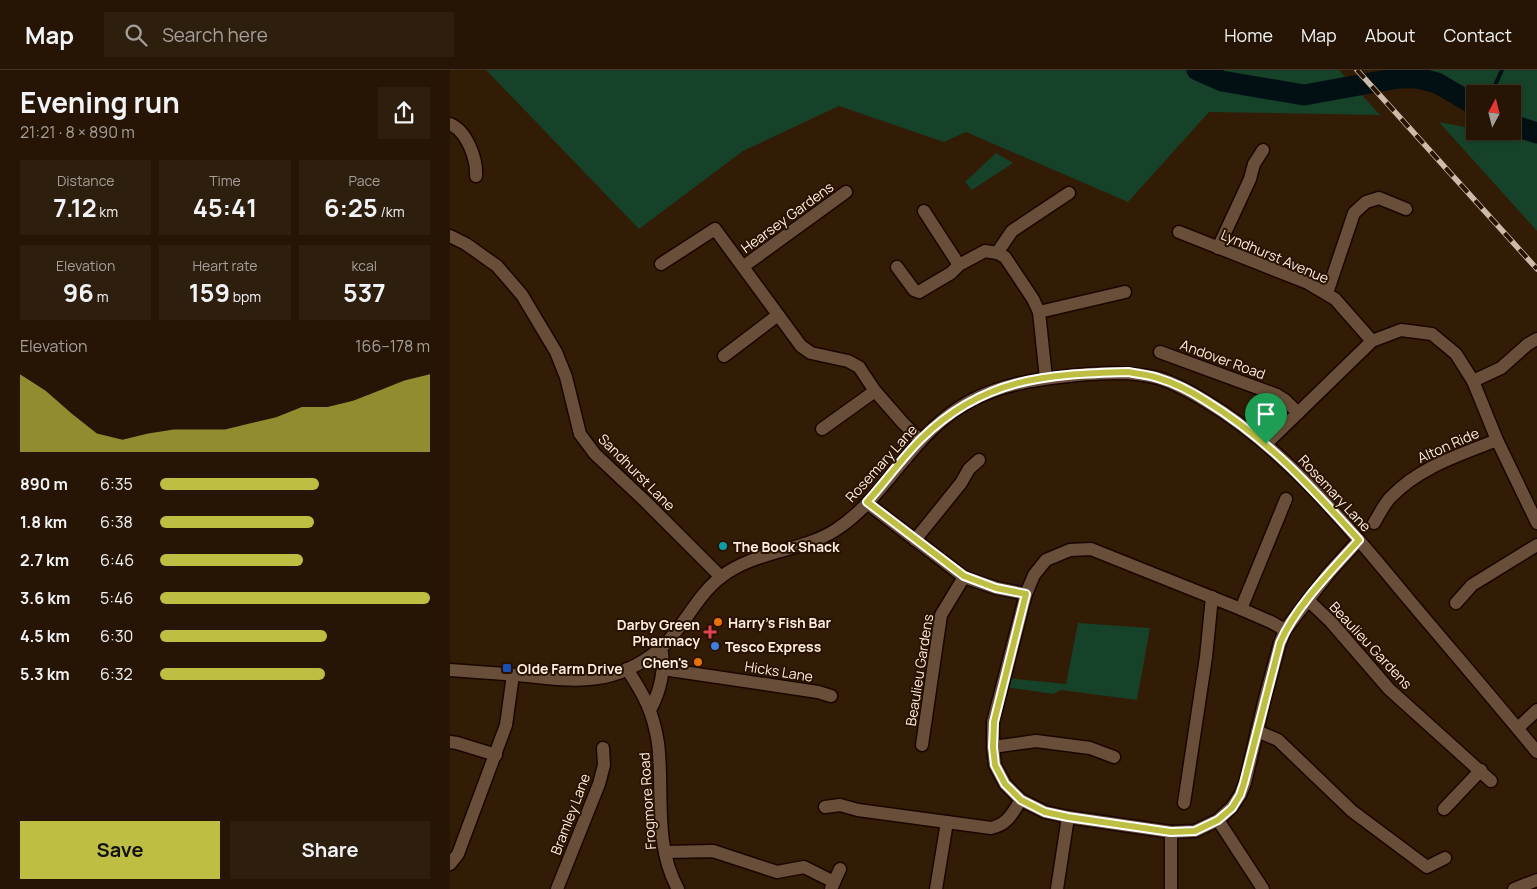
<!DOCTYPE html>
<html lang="en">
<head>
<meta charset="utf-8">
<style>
  body { margin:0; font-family:Manrope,sans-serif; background:#2e1e0e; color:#f1f3f6; height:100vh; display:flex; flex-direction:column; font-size:19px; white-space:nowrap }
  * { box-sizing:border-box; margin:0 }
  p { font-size:16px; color:#a49f9a }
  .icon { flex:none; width:28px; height:28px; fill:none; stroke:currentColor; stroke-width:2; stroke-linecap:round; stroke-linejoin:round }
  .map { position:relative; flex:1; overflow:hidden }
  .sheet { display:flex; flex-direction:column; background:#261504; width:450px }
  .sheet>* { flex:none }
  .needle { width:32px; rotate:7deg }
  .tools { position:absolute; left:1016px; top:15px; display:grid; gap:10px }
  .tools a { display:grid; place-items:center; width:55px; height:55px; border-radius:0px; background:#261504; box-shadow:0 1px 4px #0004,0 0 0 1px #423426; font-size:25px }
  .pin { position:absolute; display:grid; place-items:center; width:42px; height:42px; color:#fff; margin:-51px -21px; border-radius:50% 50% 50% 0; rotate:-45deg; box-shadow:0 0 5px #0007 }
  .pin .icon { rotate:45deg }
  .round { display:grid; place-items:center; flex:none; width:52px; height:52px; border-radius:0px; background:#2e1e0e }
  .head { display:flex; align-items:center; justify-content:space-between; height:85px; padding:0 20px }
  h1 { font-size:28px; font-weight:700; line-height:38px }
  .figures { display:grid; grid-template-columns:repeat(3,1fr); gap:8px; height:85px; padding:5px 20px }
  .figures div { display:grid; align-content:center; border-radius:0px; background:#2e1e0e; text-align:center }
  .figures b { font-size:25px; font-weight:700 }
  .figures small { font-size:14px; font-weight:400 }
  .figures p { font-size:14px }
  .chart { height:140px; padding:10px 20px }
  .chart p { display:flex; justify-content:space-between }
  .chart svg { width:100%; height:90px; margin-top:5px; fill:#bebf42; opacity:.7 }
  .primary-button { display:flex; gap:10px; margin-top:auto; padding:10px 20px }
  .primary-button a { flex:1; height:58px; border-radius:0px; background:#bebf42; color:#111; font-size:20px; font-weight:700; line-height:58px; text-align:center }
  .primary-button a+a { background:#2e1e0e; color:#f1f3f6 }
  ul { padding:0 20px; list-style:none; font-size:16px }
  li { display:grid; grid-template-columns:80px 60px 1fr; align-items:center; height:38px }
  li i { height:12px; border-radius:6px; background:#bebf42 }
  header { display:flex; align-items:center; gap:30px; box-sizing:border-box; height:70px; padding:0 25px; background:#261504; border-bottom:1px solid #423426 }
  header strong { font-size:24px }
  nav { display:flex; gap:28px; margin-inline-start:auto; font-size:18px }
  .search { width:350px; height:45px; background:#2e1e0e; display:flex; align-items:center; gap:12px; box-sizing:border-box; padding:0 18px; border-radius:0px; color:#a49f9a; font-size:19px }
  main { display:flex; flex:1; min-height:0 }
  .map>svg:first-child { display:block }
</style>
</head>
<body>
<header>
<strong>Map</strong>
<div class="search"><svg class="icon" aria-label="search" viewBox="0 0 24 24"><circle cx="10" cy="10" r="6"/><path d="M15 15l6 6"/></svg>Search here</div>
<nav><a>Home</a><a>Map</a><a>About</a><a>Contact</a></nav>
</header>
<main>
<section class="sheet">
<div class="head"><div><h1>Evening run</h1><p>21:21 · 8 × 890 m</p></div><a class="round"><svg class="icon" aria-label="share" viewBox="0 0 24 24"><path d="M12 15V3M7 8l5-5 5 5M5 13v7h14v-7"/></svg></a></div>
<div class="figures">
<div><p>Distance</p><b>7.12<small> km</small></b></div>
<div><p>Time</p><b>45:41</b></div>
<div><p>Pace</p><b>6:25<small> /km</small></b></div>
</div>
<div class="figures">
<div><p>Elevation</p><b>96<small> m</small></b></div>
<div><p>Heart rate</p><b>159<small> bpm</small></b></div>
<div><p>kcal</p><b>537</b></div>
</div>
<div class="chart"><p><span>Elevation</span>166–178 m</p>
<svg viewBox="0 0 160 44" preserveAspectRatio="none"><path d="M0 44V6L10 14L20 25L30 35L40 38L50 35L60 33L70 33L80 33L90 30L100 27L110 22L120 22L130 19L140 14L150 9L160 6V44z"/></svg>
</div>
<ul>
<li><b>890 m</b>6:35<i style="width:59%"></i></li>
<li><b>1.8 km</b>6:38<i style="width:57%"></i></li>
<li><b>2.7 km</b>6:46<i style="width:53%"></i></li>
<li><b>3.6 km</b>5:46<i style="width:100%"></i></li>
<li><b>4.5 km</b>6:30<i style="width:62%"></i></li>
<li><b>5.3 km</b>6:32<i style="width:61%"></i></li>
</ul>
<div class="primary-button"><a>Save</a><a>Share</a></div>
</section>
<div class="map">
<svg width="1087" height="819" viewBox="0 0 1087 819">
  <rect width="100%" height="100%" fill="#331c06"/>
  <!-- green -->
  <g fill="#154229">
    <polygon points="36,0 889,0 930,45 759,42 678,132 516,62 494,72 389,36 293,81 189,159"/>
    <polygon points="961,0 1087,0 1087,161 989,52 1025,59 1025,61 1036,61 1061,66 1056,61 1062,61 1062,24 1025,24 1025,37 991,11 972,12"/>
    <polygon points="546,83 563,93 522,120 515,112"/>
    <polygon points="628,553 700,558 687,630 611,620 603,624 555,617 557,608 616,614"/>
  </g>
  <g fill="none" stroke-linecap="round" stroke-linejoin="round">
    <!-- stream -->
    <polyline stroke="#021013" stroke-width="4" points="1041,24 1052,0"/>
    <!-- river -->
    <g stroke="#021013" stroke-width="21">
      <polyline points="747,0 772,11 854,25 948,8 968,8 987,13 1025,35"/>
      <polyline points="1062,55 1087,63"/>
    </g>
    <!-- minor casing -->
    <g stroke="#1a0500" stroke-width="15">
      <g id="minor">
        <path d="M 0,54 C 17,61 27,89 26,106"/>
        <polyline points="474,141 509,195"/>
        <polyline points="729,162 858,213 885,229 922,271"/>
        <polyline points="0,166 16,174 47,196 72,225 106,282 116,307 130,364 145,384 195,431 271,507"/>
        <polyline points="768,178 800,109 804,94 813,80"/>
        <polyline points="547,183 562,161 619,123"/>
        <polyline points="211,194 265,159 351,276 361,283 398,291 409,297 425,321 453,353 470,370"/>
        <polyline points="294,196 396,122"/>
        <polyline points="447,197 464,220 469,222 501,203 509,195 535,181 547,183 555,187 583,229 589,242 596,308"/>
        <polyline points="877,223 904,143 916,132 929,128 956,139"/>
        <polyline points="589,242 675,222"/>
        <polyline points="710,282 827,325 835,330 848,343"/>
        <polyline points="274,286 328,245"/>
        <polyline points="1023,311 1051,298 1078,274 1087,269"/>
        <polyline points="372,359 425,321"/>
        <polyline points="816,374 922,271 951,260 982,264 1006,284 1023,311 1047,370 1087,453"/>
        <polyline points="417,433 514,507 546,518 576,524"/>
        <path d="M 924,453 C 929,445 934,434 941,427 C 969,397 1010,385 1047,370"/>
        <polyline points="465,470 511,413 519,399 529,390"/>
        <polyline points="858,530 881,552 939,619 1041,711"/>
        <polyline points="1006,533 1022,515 1087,475"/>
        <polyline points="791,539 836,429"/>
        <polyline points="835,560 821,552 791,539 641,479 620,480 596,490 584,505 576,524 543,652 543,677 545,695 555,714 571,730 595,742 618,747 721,762 745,761 768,750 782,737 790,725 795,713 815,628 830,573 835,560 879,503 909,470"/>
        <path d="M 177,599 C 194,625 203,641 208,673 C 214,721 203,774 228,819"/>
        <polyline points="213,599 368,622 381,626"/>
        <path d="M 0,600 C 23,602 45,603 68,605 C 124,611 162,618 210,579 C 233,559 246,526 271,507 C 304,481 350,482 384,461 C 438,427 462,361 522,330 C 555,313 590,309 627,305 C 654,303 681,301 708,308 C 725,313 741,322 757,332 C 839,381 899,458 960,531 C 1002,581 1045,631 1087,682"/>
        <path d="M 200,640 C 210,622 216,598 211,578"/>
        <polyline points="1068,658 1087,640"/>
        <polyline points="807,661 828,670 902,741 977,797 995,788"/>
        <polyline points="0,672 7,673 46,685"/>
        <polyline points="472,675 491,545 514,507"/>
        <polyline points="543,677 586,671 640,678 664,687"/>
        <polyline points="734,733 756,587 762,527"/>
        <path d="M 375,737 L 390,735 L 408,740 L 541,758 C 558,754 561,745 571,730"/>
        <polyline points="994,739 1031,700"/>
        <polyline points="768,750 813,819"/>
        <polyline points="721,762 721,819"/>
        <polyline points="215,782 263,781 327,802 354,797 384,812"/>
        <polyline points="0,794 8,784 56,655 63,605"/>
        <polyline points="107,819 149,714 154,695 153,678"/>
        <polyline points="381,819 390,799"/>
        <polyline points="486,819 497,752"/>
        <polyline points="607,819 618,747"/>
        <polyline points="1064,819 1087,810"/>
      </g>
    </g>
    <!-- minor -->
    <use href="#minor" stroke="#694f39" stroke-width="12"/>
    <!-- rail casing -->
    <g stroke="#cdbaab" stroke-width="5.5">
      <polyline id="rail" points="907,0 1087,199"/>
    </g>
    <!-- rail -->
    <use href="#rail" stroke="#291200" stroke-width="4" stroke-dasharray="11" stroke-linecap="butt"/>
  </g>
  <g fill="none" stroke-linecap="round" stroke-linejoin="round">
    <!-- route casing -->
    <g stroke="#fff" stroke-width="10">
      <path id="route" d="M 678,302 C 688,304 699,305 708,308 C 725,313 742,322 756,331 C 818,369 861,417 909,470 C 883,499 845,537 830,573 L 794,713 L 790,725 L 782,738 L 768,750 L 745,761 L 721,762 L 618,747 L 595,742 L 571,730 L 555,714 L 545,695 L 543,677 L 544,652 L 576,524 L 546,518 L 514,506 L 417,432 C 435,412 452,388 471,369 C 533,308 596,304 678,302 Z"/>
    </g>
    <!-- route -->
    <use href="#route" stroke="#bebf42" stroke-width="6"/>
  </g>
  <!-- markers -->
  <circle fill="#0f9aa8" stroke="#291200" stroke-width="2" cx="273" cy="476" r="5"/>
  <g fill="#e8710a" stroke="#291200" stroke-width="2">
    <circle cx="268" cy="552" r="5"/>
    <circle cx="248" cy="592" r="5"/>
  </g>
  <path fill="#e0444e" stroke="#291200" stroke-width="2" d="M257.5 554.5h5v5h5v5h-5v5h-5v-5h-5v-5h5z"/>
  <circle fill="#3f7fe0" stroke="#291200" stroke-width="2" cx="265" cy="576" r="5"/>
  <rect fill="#1a4fb4" stroke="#291200" stroke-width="2" x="52" y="593" width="10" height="10" rx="2.5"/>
  <g text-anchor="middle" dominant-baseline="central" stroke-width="4" stroke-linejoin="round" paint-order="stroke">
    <!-- street labels -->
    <g font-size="14" fill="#feede0" stroke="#291200">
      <text transform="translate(337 147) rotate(-36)">Hearsey Gardens</text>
      <text transform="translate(825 186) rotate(23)">Lyndhurst Avenue</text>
      <text transform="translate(773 289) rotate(20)">Andover Road</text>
      <text transform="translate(998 375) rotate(-24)">Alton Ride</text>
      <text transform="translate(431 393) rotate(-48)">Rosemary Lane</text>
      <text transform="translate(187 402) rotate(45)">Sandhurst Lane</text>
      <text transform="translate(885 423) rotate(47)">Rosemary Lane</text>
      <text transform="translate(921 575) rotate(47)">Beaulieu Gardens</text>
      <text transform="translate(469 600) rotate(-81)">Beaulieu Gardens</text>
      <text transform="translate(329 601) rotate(9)">Hicks Lane</text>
      <text transform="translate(197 731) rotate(-94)">Frogmore Road</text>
      <text transform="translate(120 744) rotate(-69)">Bramley Lane</text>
    </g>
    <!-- poi labels -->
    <g font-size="14" font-weight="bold" fill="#feede0" stroke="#291200" text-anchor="start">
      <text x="283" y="476">The Book Shack</text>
      <text x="278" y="552">Harry's Fish Bar</text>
      <text x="250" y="554" text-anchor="end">Darby Green<tspan x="250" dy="16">Pharmacy</tspan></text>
      <text x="275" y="576">Tesco Express</text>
      <text x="238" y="592" text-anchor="end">Chen's</text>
      <text x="67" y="598">Olde Farm Drive</text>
    </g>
  </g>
</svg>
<div class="tools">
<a><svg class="needle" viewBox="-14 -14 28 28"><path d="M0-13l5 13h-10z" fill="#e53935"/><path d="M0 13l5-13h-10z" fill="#a49f9a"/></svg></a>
</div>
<div class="pin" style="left:816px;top:374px;background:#1e9e55"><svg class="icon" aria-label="arrive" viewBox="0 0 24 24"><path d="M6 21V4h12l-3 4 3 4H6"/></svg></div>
</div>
</main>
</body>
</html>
